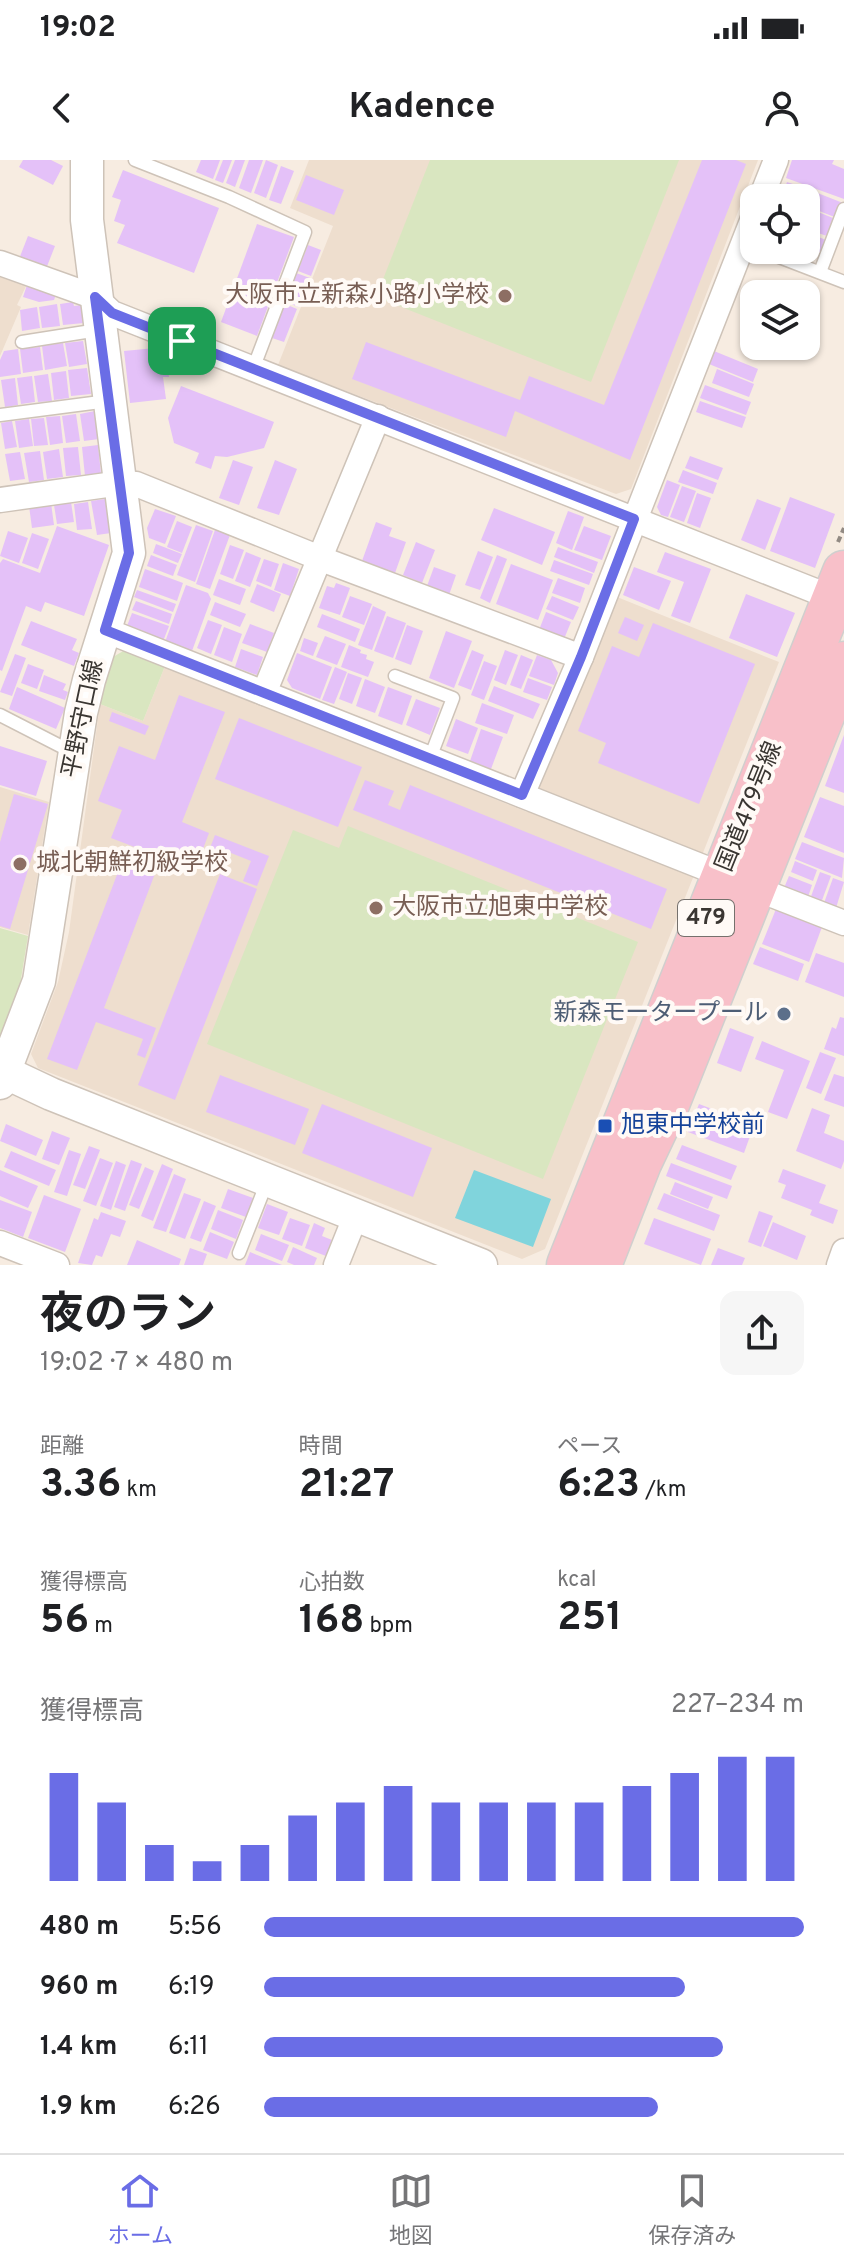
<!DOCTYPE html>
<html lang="ja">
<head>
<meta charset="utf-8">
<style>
  body { margin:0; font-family:Overpass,"Noto Sans JP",sans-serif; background:#f6f6f6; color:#202124; height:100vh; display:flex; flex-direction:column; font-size:30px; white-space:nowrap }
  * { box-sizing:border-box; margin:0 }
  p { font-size:26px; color:#757577 }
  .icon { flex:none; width:44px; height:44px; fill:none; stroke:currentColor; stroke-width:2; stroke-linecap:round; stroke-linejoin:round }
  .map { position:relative; height:1105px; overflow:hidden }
  .sheet { display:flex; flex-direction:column; background:#fff; flex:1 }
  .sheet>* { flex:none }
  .fabs { position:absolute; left:740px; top:24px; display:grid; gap:16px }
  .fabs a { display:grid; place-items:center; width:80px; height:80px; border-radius:16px; background:#fff; box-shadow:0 2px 6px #0004; font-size:40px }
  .pin { position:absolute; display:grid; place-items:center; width:68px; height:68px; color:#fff; margin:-34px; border-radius:16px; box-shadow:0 4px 12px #0006 }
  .round { display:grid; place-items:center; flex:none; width:84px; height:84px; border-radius:16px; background:#f6f6f6 }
  .summary { display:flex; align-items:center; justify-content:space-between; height:136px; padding:0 40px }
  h1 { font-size:44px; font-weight:700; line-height:60px }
  .stats { display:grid; grid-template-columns:repeat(3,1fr); gap:12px; height:136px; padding:8px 40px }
  .stats div { display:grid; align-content:center }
  .stats b { font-size:40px; font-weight:700 }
  .stats small { font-size:22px; font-weight:400 }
  .stats p { font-size:22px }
  .chart { height:224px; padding:16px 40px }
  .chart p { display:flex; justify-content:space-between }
  .chart svg { width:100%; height:144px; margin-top:8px; stroke:#6a6de6; stroke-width:6 }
  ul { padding:0 40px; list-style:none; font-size:26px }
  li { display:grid; grid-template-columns:128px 96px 1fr; align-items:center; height:60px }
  li i { height:20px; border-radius:10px; background:#6a6de6 }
  .status { display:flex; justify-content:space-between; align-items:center; height:56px; padding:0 40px; background:#fff; direction:ltr }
  .status svg { height:22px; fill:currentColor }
  header { display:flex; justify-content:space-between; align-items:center; height:104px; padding:0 40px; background:#fff; font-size:36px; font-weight:700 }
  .tabs { display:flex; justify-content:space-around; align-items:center; height:112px; border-top:2px solid #e0e0e0; background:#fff; font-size:22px; color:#757577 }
  .tabs a { display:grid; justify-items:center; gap:4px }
  .tabs .on { color:#6a6de6 }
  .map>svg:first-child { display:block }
</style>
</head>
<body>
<div class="status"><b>19:02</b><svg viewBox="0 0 49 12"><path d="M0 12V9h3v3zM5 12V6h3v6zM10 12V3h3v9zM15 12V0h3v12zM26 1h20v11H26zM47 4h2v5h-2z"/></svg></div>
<header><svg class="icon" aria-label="back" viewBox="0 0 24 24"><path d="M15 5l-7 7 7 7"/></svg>Kadence<svg class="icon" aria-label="person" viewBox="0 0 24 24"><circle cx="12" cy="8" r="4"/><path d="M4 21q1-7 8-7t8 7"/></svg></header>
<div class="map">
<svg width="844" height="1105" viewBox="0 0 844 1105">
  <rect width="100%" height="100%" fill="#f7ece1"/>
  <!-- built -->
  <g fill="#eedece">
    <polygon points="309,0 758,0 631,329 616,334 278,205 333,66 290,48"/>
    <polygon points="0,114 28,122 17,145 21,147 0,196"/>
    <polygon points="617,437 779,502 545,1089 522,1099 38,908 31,894 58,822 69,772 100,544 143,561 165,506 527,652"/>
    <polygon points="0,627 49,642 28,775 0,767"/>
  </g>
  <!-- green -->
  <g fill="#d9e6c0">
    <polygon points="430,0 679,0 591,222 376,137"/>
    <polygon points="125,490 165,506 143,561 100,544 113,497"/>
    <polygon points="348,666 638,782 543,1019 207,884 293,670 339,688"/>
    <polygon points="0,768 28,776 20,825 3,873 0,875"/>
  </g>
  <!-- water -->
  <polygon fill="#80d4dc" points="474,1010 551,1039 533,1087 455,1058"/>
  <!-- building -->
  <g fill="#e4c1f8">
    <polygon points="23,0 51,0 63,6 53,25 19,7"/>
    <polygon points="201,0 220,0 213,19 196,12"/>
    <polygon points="223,0 232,0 223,23 215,20"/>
    <polygon points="235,0 245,0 235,27 226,23"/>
    <polygon points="249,0 263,0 251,33 239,28"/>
    <polygon points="266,0 278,5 266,38 254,33"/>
    <polygon points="702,0 736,0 746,4 630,300 515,251 506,277 352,219 366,182 520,240 529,216 604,245"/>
    <polygon points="792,0 834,0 832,4 844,9 844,39 786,18"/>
    <polygon points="281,6 294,11 281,44 269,40"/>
    <polygon points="123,10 219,48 194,113 117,83 125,65 114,61 121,40 112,37"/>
    <polygon points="306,15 344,30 334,55 296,40"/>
    <polygon points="787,22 813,31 806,48 806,38 782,37"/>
    <polygon points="815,32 843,43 837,58 809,47"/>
    <polygon points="808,48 833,58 827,76 806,69"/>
    <polygon points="257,64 294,77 257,176 221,162"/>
    <polygon points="806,72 826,80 822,91 812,95 798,90 806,90"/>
    <polygon points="28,76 55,86 46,109 19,99"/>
    <polygon points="308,85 321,90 311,116 298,111"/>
    <polygon points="296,113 310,118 304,133 291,127"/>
    <polygon points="28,122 57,132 54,140 39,142 23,137"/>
    <polygon points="290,129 303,134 298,147 285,141"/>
    <polygon points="73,142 74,146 81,145 84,163 63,165 60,144"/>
    <polygon points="57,144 60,166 42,168 39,147"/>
    <polygon points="285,144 297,149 284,182 272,178"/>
    <polygon points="37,147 40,168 22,171 20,150"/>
    <polygon points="83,181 87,204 69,207 65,183"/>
    <polygon points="63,183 67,206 45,210 42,186"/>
    <polygon points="40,187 43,210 23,213 20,189"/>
    <polygon points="166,187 169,217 163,217 166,239 130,243 124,191"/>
    <polygon points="18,189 21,214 0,217 0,200 4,191"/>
    <polygon points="714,191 758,209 753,222 709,204"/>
    <polygon points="87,208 91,234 71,236 68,210"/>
    <polygon points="717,209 754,224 749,237 712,223"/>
    <polygon points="66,211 69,238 54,240 51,213"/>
    <polygon points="48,214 52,241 38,242 34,216"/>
    <polygon points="32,216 35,242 21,244 17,218"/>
    <polygon points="15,218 18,245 5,247 1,220"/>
    <polygon points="705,225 751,242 746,255 700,238"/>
    <polygon points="181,226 274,262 264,288 227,297 215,296 211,309 195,303 199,293 174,283 168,258"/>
    <polygon points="700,241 746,257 742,268 696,252"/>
    <polygon points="95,251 99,279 84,281 80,254"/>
    <polygon points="76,254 80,281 66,283 62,256"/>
    <polygon points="60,256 63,283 50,285 46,257"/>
    <polygon points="44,258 48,285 34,286 31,259"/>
    <polygon points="29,259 33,286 19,288 15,261"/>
    <polygon points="12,261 17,287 5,289 1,263"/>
    <polygon points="98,285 101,314 85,316 82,287"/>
    <polygon points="78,287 81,315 66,316 63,288"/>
    <polygon points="59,289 63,317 47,319 43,292"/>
    <polygon points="40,291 44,320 29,322 24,293"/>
    <polygon points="20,292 25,319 10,321 5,294"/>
    <polygon points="690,296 723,308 718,320 685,308"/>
    <polygon points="233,300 253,307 239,345 219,338"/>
    <polygon points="275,300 297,309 279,355 257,348"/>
    <polygon points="683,310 717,323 713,334 678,322"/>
    <polygon points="667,320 680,325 668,357 661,355 657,347"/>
    <polygon points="682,326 696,331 684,362 670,357"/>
    <polygon points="697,333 711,338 700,368 687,363"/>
    <polygon points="790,337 835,354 815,408 770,391"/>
    <polygon points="105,339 111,373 97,375 91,341"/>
    <polygon points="757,339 781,348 765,390 741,380"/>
    <polygon points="71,342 74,362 57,364 54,345"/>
    <polygon points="88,342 92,369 77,370 74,344"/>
    <polygon points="51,343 54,365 32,368 29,346"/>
    <polygon points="494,348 555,372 542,405 481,380"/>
    <polygon points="155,349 176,356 165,384 149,378 147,368"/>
    <polygon points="568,351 584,357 572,390 556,383"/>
    <polygon points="177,361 192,367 182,393 167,387"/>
    <polygon points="376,362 392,368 389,376 406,382 395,413 362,401"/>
    <polygon points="196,365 213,371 195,422 177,415"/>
    <polygon points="57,366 109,385 84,456 45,442 41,452 26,446 2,511 0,510 0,403 3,399 40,413"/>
    <polygon points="584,366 611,376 602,400 574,390"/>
    <polygon points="215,370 230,375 210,429 196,424"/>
    <polygon points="8,371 28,378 19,403 0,396"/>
    <polygon points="32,373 49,379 38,409 22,403"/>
    <polygon points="416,382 435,390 422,423 403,415"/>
    <polygon points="156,384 182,394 178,403 153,393"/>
    <polygon points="230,385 244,390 233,419 220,414"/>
    <polygon points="558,387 598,402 594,413 554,397"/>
    <polygon points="478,391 493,397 480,430 465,425"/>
    <polygon points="246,392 261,398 250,427 235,421"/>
    <polygon points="665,392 711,409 690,463 671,456 684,422 657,412"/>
    <polygon points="151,395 177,405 173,416 147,406"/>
    <polygon points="497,395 507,399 490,443 480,438"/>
    <polygon points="264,399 279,404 271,427 256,421"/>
    <polygon points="554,400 593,414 589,425 550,411"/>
    <polygon points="283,403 299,409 290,436 274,430"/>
    <polygon points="511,404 553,420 538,460 496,444"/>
    <polygon points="434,407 456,415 449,435 427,426"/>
    <polygon points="634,407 671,421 659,450 623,435"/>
    <polygon points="145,409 183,423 177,441 139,427"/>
    <polygon points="558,418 585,428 580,443 552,433"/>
    <polygon points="219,419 246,429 240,445 213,435"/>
    <polygon points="336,423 350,428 340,455 319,448 327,426 334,428"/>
    <polygon points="257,424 281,434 274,452 250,442"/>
    <polygon points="186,425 208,433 211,439 192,491 165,482"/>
    <polygon points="137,430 176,444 173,452 134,437"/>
    <polygon points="746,434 795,453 777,497 729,478"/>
    <polygon points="350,436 372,444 364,465 342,457"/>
    <polygon points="552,436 579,447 573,460 546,449"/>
    <polygon points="136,441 172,454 169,464 132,450"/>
    <polygon points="215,442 246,454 240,467 210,455"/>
    <polygon points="373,446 386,452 372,490 358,485"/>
    <polygon points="546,452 571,462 564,479 539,470"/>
    <polygon points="132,453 169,466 162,484 132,473 127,466"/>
    <polygon points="322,454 360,469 355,482 317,467"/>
    <polygon points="387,456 406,463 393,498 374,491"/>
    <polygon points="625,457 644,465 637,481 618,473"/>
    <polygon points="208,460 222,465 211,494 197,488"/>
    <polygon points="31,461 77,479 72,490 79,493 74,506 21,485"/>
    <polygon points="653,463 755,504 699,644 598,603 606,583 578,571 612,486 639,497"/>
    <polygon points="250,464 274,473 267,492 242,483"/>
    <polygon points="407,465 423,471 411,505 395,499"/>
    <polygon points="224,467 242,474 232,502 214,495"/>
    <polygon points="446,471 472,481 454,528 429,518"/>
    <polygon points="325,476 346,484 337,505 316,497"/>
    <polygon points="304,478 318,483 313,496 300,491"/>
    <polygon points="349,485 361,490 360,493 367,495 366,499 374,502 368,517 341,507"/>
    <polygon points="241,489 263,497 257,515 235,507"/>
    <polygon points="472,490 484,495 471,530 458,525"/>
    <polygon points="505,490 518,495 506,525 494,520"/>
    <polygon points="297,493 332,507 320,539 292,528 287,520"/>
    <polygon points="15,494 26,498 12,536 0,532"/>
    <polygon points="521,495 533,500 521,529 510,525"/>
    <polygon points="537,495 551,500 558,513 554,525 529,516"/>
    <polygon points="484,501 497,506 484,540 471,535"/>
    <polygon points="28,504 44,510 37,529 21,523"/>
    <polygon points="335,507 347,512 334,544 322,540"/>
    <polygon points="348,513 362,518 352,544 339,539"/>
    <polygon points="44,515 66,524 63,530 68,532 65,540 39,531"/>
    <polygon points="528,518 552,527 547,540 523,532"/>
    <polygon points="365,519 385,527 375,553 356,546"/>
    <polygon points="494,526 540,544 533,559 488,541"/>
    <polygon points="17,527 65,548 56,569 9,549"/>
    <polygon points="388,527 412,536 402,565 378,556"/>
    <polygon points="179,535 225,552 182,662 209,673 195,710 111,678 122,650 98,641 119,586 155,600"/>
    <polygon points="416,539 440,548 430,575 406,565"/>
    <polygon points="482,543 514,555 507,574 475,563"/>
    <polygon points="112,552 149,566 145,575 109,561"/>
    <polygon points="239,558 362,607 338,667 215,619"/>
    <polygon points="456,559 478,568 468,594 446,586"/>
    <polygon points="481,569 503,577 491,609 470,601"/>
    <polygon points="844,575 844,633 825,626"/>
    <polygon points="0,586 47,601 36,636 0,625"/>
    <polygon points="365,620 394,631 388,645 400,650 410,625 667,729 651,769 353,650"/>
    <polygon points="14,634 48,644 10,769 0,766 0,682"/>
    <polygon points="820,637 844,646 844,693 804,677"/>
    <polygon points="215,675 269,696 257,726 243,721 251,701 221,689 213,710 203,706"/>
    <polygon points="802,682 844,698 842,718 795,699"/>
    <polygon points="126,691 159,703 104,848 156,868 145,898 137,895 143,879 96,862 77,910 47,899"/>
    <polygon points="795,701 817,710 813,721 791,712"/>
    <polygon points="820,712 831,716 821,743 810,739"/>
    <polygon points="220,714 257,729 175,940 138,925"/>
    <polygon points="789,716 812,725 808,737 784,728"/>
    <polygon points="833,718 844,722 836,748 824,743"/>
    <polygon points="776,749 822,767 809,802 762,784"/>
    <polygon points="760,787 804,804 798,821 753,804"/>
    <polygon points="816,793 844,803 844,837 805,822"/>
    <polygon points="840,857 844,858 844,896 824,889 832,867 836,869"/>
    <polygon points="730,868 754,877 741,912 717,903"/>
    <polygon points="762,881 810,901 787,959 768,952 784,910 755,899"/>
    <polygon points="820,892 836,898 821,934 806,928"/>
    <polygon points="834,914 844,917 844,947 824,940"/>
    <polygon points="220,915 309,949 295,985 206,952"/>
    <polygon points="322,944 432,988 413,1037 302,993"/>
    <polygon points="699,944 754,965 744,993 688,972"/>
    <polygon points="812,948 830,955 824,973 844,981 844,1001 841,1009 796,991"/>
    <polygon points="6,964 43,980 36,996 0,981"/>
    <polygon points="52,971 70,978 59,1005 42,999"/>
    <polygon points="682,985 737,1006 731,1020 676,999"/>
    <polygon points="89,986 100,990 85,1029 73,1025"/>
    <polygon points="69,990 81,994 67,1036 54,1032"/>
    <polygon points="11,991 56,1010 49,1026 4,1007"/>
    <polygon points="100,998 113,1003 96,1046 83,1041"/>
    <polygon points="131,1000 142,1004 125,1051 114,1047"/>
    <polygon points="116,1001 126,1005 111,1050 100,1046"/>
    <polygon points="671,1003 732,1026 727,1039 666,1016"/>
    <polygon points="162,1004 173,1009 153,1061 141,1056"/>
    <polygon points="145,1007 154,1011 139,1049 129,1045"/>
    <polygon points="783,1009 826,1025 819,1043 838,1050 833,1064 810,1055 812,1050 781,1038 786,1025 778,1022"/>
    <polygon points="0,1010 38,1026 28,1048 0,1036"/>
    <polygon points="174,1014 186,1019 166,1072 153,1068"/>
    <polygon points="675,1022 713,1037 708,1049 670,1034"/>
    <polygon points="228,1029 253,1038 246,1057 221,1048"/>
    <polygon points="184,1033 201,1039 185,1079 169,1073"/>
    <polygon points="664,1033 720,1055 714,1071 657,1049"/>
    <polygon points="44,1035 81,1049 65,1092 28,1078"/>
    <polygon points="0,1040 32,1052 23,1077 0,1068"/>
    <polygon points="204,1041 216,1046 201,1082 190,1078"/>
    <polygon points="267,1044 288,1052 279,1075 258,1068"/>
    <polygon points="218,1050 243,1060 236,1079 211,1069"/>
    <polygon points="759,1051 773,1056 761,1087 748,1082"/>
    <polygon points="101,1052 126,1061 120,1077 111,1074 102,1097 96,1095 92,1105 78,1103 94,1058 98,1060"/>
    <polygon points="290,1058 310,1065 302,1086 282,1079"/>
    <polygon points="654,1058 711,1079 701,1105 644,1084"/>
    <polygon points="773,1062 806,1076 797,1100 763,1086"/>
    <polygon points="314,1063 325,1068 322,1076 332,1080 326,1096 305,1088"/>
    <polygon points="210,1072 234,1082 227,1099 203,1090"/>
    <polygon points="261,1074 289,1085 282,1101 255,1090"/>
    <polygon points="137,1080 181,1099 179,1105 127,1105"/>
    <polygon points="293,1087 317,1098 314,1105 294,1105 287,1102"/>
    <polygon points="190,1088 207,1094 203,1105 184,1105"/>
    <polygon points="718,1088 745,1098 742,1105 711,1105"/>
    <polygon points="250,1092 282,1105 245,1105"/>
  </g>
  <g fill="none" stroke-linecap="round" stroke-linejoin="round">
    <!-- lane casing -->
    <g stroke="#cec3b8" stroke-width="15">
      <g id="lane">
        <polyline points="135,0 229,37 305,72 253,209"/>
        <polyline points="761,90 844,122"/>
        <polyline points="820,112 844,49"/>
        <polyline points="22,182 98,170"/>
        <polyline points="0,255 108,241"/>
        <polyline points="395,516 453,538 430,598"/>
        <polyline points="0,555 72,592"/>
        <polyline points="239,1093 267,1022"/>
      </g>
    </g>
    <!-- street casing -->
    <g stroke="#cec3b8" stroke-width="27">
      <g id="street">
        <polyline points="761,38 776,0"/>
        <polyline points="0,103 95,137 112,153 833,438"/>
        <polyline points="0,340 121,323 136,324 332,403 581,497"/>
        <polyline points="105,470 723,715"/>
        <polyline points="264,533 378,257"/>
        <polyline points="522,635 581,497 754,56"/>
        <polyline points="754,728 844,763"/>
        <polyline points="0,1083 57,1105"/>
        <polyline points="336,1105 356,1055"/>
        <polyline points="839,1105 844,1091"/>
      </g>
    </g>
    <!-- secondary casing -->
    <g stroke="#cec3b8" stroke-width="35">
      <g id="secondary">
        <polyline points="0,910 51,934 481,1105"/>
        <polyline points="0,923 39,821 81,553 89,520 129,393 87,60 87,0"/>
      </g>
    </g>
    <!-- highway casing -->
    <g stroke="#d0cfce" stroke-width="45">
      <g id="highway">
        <polyline points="568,1105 844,412"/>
        <polyline points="600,1105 640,1003 668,944 844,503"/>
      </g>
    </g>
    <!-- path -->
    <polyline stroke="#928a83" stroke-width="4" stroke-dasharray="6 4" stroke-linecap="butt" points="838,382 844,368"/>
    <!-- lane -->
    <use href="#lane" stroke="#fff" stroke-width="12"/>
    <!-- street -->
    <use href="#street" stroke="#fff" stroke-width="24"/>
    <!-- secondary -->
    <use href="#secondary" stroke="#fff" stroke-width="32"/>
    <!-- highway -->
    <use href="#highway" stroke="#f8c0c9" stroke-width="42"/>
  </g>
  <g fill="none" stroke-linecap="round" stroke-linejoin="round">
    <!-- route casing -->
    <g stroke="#fff" stroke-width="16">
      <polygon id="route" points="95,137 112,153 634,359 581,497 522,635 105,470 129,393"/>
    </g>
    <!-- route -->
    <use href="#route" stroke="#6a6de6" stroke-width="10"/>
  </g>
  <!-- markers -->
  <g fill="#8d6e63" stroke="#fffaf6" stroke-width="3">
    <circle cx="505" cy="136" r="8"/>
    <circle cx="20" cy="704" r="8"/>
    <circle cx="376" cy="748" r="8"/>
  </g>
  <circle fill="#5c6f8a" stroke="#fffaf6" stroke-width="3" cx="784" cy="854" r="8"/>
  <rect fill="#1a4fb4" stroke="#fffaf6" stroke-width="3" x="597" y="958" width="16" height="16" rx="4"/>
  <g text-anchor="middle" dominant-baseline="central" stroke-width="8" stroke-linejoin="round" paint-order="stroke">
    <!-- shield labels -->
    <rect fill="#fffaf6" stroke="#75716d" stroke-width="2" x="678" y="740" width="56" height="36" rx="6"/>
    <g font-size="22" font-weight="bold" fill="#3a3632">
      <text x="706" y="758">479</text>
    </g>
    <!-- education labels -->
    <g font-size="24" fill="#785e54" stroke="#fffaf6" text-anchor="start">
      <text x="489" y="136" text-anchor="end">大阪市立新森小路小学校</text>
      <text x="36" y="704">城北朝鮮初級学校</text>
      <text x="392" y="748">大阪市立旭東中学校</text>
    </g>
    <!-- street labels -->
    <g font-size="24" fill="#3a3632" stroke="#fffaf6">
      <text transform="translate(84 559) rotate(-78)">平野守口線</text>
      <text transform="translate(750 647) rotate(-68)">国道479号線</text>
    </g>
    <!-- service labels -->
    <g font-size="24" fill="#4e5e75" stroke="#fffaf6" text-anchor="end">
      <text x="768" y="854">新森モータープール</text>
    </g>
    <!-- transit labels -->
    <g font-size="24" fill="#164399" stroke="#fffaf6" text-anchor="start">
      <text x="621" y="966">旭東中学校前</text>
    </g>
  </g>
</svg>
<div class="fabs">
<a><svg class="icon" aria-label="locate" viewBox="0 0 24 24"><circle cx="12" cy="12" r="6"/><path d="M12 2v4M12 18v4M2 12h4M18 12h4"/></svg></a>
<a><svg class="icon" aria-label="layers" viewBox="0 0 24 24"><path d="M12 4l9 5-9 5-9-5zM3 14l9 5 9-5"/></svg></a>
</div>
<div class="pin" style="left:182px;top:181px;background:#1e9e55"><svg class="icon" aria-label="arrive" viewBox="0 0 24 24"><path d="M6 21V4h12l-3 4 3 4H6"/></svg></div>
</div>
<section class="sheet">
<div class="summary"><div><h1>夜のラン</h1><p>19:02 · 7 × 480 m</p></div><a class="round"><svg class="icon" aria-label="share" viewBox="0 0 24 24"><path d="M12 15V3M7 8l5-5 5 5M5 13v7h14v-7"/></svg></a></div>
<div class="stats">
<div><p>距離</p><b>3.36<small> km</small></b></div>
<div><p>時間</p><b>21:27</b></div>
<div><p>ペース</p><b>6:23<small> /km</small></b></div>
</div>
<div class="stats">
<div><p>獲得標高</p><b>56<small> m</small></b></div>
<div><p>心拍数</p><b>168<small> bpm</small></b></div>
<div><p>kcal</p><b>251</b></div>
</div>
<div class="chart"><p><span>獲得標高</span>227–234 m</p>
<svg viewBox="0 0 160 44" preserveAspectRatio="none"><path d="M5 44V11M15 44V20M25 44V33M35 44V38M45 44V33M55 44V24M65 44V20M75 44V15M85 44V20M95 44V20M105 44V20M115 44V20M125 44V15M135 44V11M145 44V6M155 44V6"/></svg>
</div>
<ul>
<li><b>480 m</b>5:56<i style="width:100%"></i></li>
<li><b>960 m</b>6:19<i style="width:78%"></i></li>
<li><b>1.4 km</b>6:11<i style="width:85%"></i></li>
<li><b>1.9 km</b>6:26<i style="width:73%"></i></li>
</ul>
</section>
<nav class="tabs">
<a class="on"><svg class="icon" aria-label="home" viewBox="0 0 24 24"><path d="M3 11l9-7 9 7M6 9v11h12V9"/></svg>ホーム</a>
<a><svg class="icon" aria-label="map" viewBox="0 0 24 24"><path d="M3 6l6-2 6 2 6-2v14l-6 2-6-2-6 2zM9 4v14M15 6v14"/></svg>地図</a>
<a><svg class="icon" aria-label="saved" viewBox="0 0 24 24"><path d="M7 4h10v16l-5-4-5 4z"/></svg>保存済み</a>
</nav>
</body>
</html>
